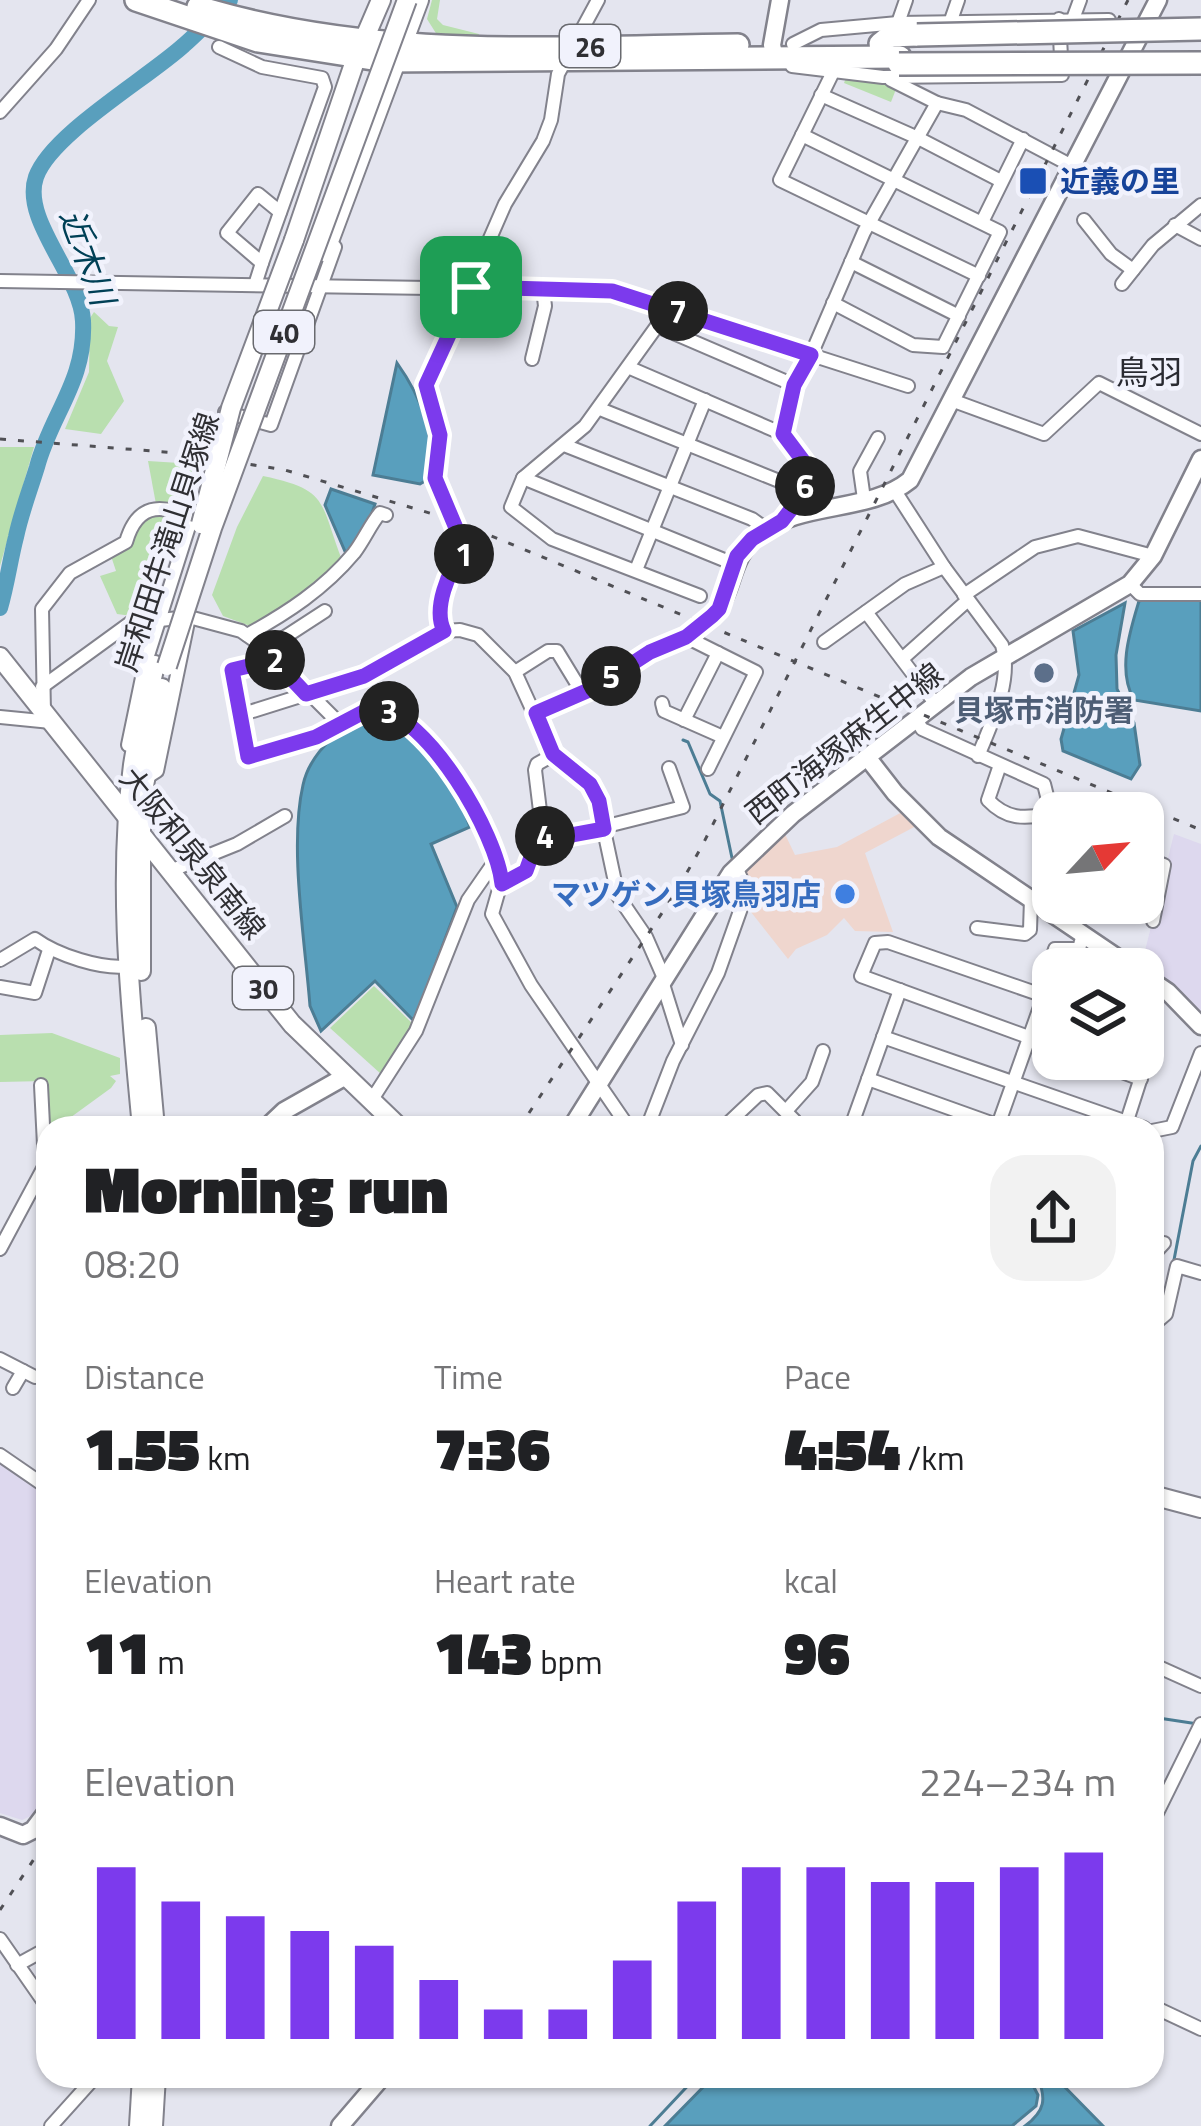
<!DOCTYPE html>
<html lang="en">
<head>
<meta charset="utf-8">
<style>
  body { margin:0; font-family:"Titillium Web","Noto Sans JP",sans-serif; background:#f2f2f2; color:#202124; height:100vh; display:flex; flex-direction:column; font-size:45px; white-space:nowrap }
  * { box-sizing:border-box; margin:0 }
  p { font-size:39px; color:#757577 }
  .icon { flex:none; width:66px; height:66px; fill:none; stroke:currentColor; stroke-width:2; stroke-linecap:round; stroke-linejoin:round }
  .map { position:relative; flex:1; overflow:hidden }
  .drawer { position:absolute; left:36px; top:1116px; width:1128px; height:972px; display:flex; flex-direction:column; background:#fff; border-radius:36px; box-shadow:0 3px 9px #0004 }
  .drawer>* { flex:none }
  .needle { width:78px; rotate:64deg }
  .tools { position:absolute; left:1032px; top:792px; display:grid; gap:24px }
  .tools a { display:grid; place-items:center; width:132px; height:132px; border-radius:24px; background:#fff; box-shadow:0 3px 9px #0004; font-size:60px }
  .pin { position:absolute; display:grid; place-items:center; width:102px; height:102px; color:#fff; margin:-51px; border-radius:24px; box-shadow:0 6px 18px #0006 }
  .km { position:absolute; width:60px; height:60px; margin:-30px; border-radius:50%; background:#222; color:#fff; font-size:33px; line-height:60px; text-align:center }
  .round { display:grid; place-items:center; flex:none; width:126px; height:126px; border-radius:36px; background:#f2f2f2 }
  .summary { display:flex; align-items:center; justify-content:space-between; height:204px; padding:0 48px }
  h1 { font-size:66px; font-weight:800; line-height:90px }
  .metrics { display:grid; grid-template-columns:repeat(3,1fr); gap:18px; height:204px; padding:12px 48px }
  .metrics div { display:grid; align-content:center }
  .metrics b { font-size:60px; font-weight:800 }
  .metrics small { font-size:33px; font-weight:400 }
  .metrics p { font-size:33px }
  .chart { height:336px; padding:24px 48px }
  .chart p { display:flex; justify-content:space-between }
  .chart svg { width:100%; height:216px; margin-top:12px; stroke:#7c3aed; stroke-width:6 }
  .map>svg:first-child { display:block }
</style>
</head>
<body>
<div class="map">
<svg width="1201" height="2126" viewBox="0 0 1201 2126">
  <rect width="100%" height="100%" fill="#e4e5ef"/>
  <!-- commercial -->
  <polygon fill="#efd6ce" points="904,811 918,825 865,853 893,932 855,931 844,918 827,935 796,949 788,959 747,907 753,891 746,871 784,832 795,855 837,847"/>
  <!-- industrial -->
  <g fill="#ddd8ee">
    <polygon points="1174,834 1201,844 1201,1015 1141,967"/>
    <polygon points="0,1458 48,1490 48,1794 31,1816 22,1820 0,1813"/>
  </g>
  <!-- green -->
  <g fill="#b9dfaf">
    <polygon points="432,0 440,0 437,19 443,25 479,34 478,38 439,38 427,19"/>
    <polygon points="847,75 898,84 891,102 844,83"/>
    <polygon points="94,312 109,326 118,327 107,361 124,401 101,434 65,429 89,372 90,318"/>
    <polygon points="0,447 34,447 0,566"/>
    <polygon points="148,461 195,464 182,506 156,504"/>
    <path d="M 263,476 C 329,490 319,500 342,560 L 291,605 L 250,626 L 223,616 L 212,595 L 237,527 Z"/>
    <polygon points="152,514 178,515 150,607 132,616 117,614 100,576 116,571 111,556 136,522"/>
    <polygon points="374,986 416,1027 381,1074 330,1028"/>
    <polygon points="52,1033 120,1058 120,1074 110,1076 116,1081 111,1088 56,1128 48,1128 45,1081 0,1082 0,1035"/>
  </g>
  <!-- water -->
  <g fill="#599fbd" stroke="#4c7d94" stroke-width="3">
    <path d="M 397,363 C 422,398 435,434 430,478 L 420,484 L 373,475 Z"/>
    <polygon points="331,489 375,504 367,528 347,556 325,505"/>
    <path d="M 1157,597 L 1201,597 L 1201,711 L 1134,700 C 1117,670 1130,631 1139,601 Z"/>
    <polygon points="1125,603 1116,655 1117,689 1134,723 1140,765 1131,779 1063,751 1061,739 1079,675 1073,631"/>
    <path d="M 380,713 C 421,733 457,785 470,827 L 431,844 L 457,907 L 416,1017 L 412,1019 L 375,981 L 321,1031 L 310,1006 C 305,941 289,846 303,785 C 310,752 347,718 380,713 Z"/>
    <polygon points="714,2076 1028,2076 1038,2095 1036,2106 1012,2126 665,2126"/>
    <path d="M 1037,2076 L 1054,2076 L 1103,2126 L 1025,2126 C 1045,2111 1047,2099 1037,2076 Z"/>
  </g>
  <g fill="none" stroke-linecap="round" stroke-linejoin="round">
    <!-- stream -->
    <g stroke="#4c7d94" stroke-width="3">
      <polyline points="683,740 688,742 710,794 720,801 732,858"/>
      <polyline points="1173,1265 1193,1161 1201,1146"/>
      <polyline points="1152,1717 1198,1724"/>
      <polyline points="650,2126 697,2076"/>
    </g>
    <!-- river -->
    <path stroke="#599fbd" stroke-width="16" d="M 0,608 C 7,584 10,560 16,537 C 21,513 30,490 37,467 C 51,414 86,381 83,321 C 81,276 21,220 36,177 C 51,134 148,78 184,45 C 200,31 215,15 230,0"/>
    <!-- street casing -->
    <g stroke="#82828c" stroke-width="16">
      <g id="street">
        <polyline points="1073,19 1080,0"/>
        <polyline points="898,23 906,0"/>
        <polyline points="950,23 958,0"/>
        <polyline points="793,44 821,30 898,23 1109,20"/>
        <polyline points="219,47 262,67 322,78 325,87 262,263"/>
        <polyline points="792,66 883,77 1062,75 1059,19"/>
        <polyline points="833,72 780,180 979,276"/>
        <polyline points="891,80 937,103 966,110 1074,167"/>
        <polyline points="821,95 918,138 1001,181"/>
        <polyline points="0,112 56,49 89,0"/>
        <polyline points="802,135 1000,232 943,347 913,345 833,303"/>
        <polyline points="1084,220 1111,254 1133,270"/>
        <polyline points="982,222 1023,139"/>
        <polyline points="1175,225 1201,239"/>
        <polyline points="851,262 959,316"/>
        <polyline points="0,281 612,291 908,386"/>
        <polyline points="1122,284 1153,245 1201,205"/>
        <polyline points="255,285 262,263 227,233 258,194 280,212"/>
        <polyline points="532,359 545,306 543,289"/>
        <polyline points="630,368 783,434"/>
        <polyline points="954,401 1044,434 1099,383 1201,434"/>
        <polyline points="600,409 804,491"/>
        <polyline points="225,412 271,425 335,247"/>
        <polyline points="564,445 752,519 766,529"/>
        <polyline points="523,478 734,564"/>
        <path d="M 895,491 L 944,567 L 1002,645 C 1013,680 991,724 978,756"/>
        <polyline points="864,499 860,471 878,438"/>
        <path d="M 784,519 C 818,478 811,473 783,434 L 794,385 L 811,355 L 864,232 L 937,103"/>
        <polyline points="636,570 705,400"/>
        <polyline points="1130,584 1140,594 1201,594"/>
        <polyline points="964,595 1035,547 1078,536 1153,556"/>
        <polyline points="700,596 552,539 511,507 523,478 585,426 657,326 794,385"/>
        <polyline points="866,612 935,703"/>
        <path d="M 444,631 C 434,609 448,570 464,553 L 464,547 L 435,478 L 440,435 L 426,385 L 505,204 L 543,141 L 551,120 L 558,74 L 598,0"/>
        <path d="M 247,635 C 287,613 324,589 354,553 C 364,540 370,525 380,513 L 386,515"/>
        <polyline points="686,637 756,672 708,769"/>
        <polyline points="824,642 905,584 944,567"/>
        <polyline points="265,650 325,611"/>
        <polyline points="902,659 968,600"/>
        <polyline points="274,660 232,670 248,757 316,737 338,722"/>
        <polyline points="515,672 548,651 557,651 582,692"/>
        <polyline points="42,687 130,623 189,617"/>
        <polyline points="662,703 664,711 723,737"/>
        <path d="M 44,712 L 42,609 L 70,573 L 126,542 C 140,494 170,509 207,522"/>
        <polyline points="536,713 595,687 650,652 686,637 712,616"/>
        <polyline points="240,715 364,676 444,631 460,630 478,635 515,672 553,755 585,777 596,793 618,896 646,937 664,978"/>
        <polyline points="0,717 51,722"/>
        <polyline points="916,719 922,729 1044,784 1053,820"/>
        <polyline points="684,720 718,653"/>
        <polyline points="128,745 144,668 192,517"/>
        <path d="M 1000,765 L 988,800 C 1007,820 1023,818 1049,815"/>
        <path d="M 146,778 L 157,771 L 189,617 L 241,631 L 261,645 L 338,722 L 373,707 C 441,716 479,824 502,879 L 492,914 L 531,985 L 629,1128"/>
        <polyline points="539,835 555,839 683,807 669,768"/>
        <polyline points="1143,857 1164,865 1153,921"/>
        <polyline points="170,871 237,844 285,816"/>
        <polyline points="502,884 526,871 541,819 535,770 537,764 553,755"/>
        <polyline points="1043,907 1053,859"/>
        <polyline points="977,928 1025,934 1030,930 1031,899"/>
        <polyline points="1052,959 1055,949 1079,949 1083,934"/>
        <path d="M 0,960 L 35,939 C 57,955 102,970 129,966"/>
        <polyline points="662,981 682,1045"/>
        <polyline points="0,987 35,993 49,950"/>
        <polyline points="1053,999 888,942 875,943 861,976 1053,1046"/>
        <polyline points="883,1037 1144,1128"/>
        <polyline points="1087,1059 1141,1079"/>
        <polyline points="868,1079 1005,1128"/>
        <polyline points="371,1101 416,1031 468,900 495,861"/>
        <polyline points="786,1111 812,1082 823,1051"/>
        <polyline points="1125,1127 1154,1037 1143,1033"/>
        <polyline points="647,1128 673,1061 718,973 745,897 745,887 736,867"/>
        <polyline points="723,1128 758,1095 767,1093 795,1121 795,1128"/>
        <polyline points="864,1128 852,1124 900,990"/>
        <polyline points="997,1128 1044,996"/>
        <polyline points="1152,1131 1172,1127 1201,1053"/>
        <polyline points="1152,1180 1152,1187"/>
        <polyline points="0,1249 45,1165 41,1085"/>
        <polyline points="1152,1256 1164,1243"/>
        <polyline points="1152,1326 1166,1314 1177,1266 1201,1273"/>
        <polyline points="0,1359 35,1377"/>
        <polyline points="13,1388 23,1371"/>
        <polyline points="0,1455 48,1488"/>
        <polyline points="1152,1664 1201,1686"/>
        <polyline points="1152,1823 1201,1724"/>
        <polyline points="0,1939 48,2008"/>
        <polyline points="17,1965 48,1948"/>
        <polyline points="1152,2006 1201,2029"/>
        <polyline points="51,2126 96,2076"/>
      </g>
    </g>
    <!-- secondary casing -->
    <g stroke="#82828c" stroke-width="21">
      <g id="secondary">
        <polyline points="775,58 772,45 780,0"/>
        <path d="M 712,616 C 735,592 728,559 758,535 C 802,500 868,514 910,480 L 1158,0"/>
        <polyline points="867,757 895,793 939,837 1134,969"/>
        <polyline points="1143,975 1168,992 1201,1026"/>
        <polyline points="266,1128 284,1111 344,1077"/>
        <polyline points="571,1128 731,873 793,814 971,677 1130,584 1153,556 1201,459"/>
        <polyline points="0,1826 23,1835 33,1830 48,1810"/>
        <polyline points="340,2126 383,2076"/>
      </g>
    </g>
    <!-- primary casing -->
    <g stroke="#82828c" stroke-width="22">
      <g id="primary">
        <polyline points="294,240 356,58 381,0"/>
        <polyline points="325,252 419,0"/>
        <polyline points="0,657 292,1024 400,1128"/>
        <polyline points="141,971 141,802 162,688"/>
        <polyline points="146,1028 155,1128"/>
        <path d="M 142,1128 C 131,1008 117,886 133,765 C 138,731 148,698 155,665"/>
        <polyline points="1152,1495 1201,1508"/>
        <polyline points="139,2126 142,2076"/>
        <polyline points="153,2126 156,2076"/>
      </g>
    </g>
    <!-- highway casing -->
    <g stroke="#82828c" stroke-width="26">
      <g id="highway">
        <polyline points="136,0 258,41 385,61 900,57"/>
        <path d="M 198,7 C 377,61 554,47 738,45"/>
        <polyline points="880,44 890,36 917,35"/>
      </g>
    </g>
    <!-- street -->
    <use href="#street" stroke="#fff" stroke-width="12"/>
    <!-- secondary -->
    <use href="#secondary" stroke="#fff" stroke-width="16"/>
    <!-- primary -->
    <use href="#primary" stroke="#fff" stroke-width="18"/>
    <!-- highway -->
    <use href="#highway" stroke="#fff" stroke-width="21"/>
    <!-- rail -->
    <g stroke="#505055" stroke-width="3" stroke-dasharray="6 12" stroke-linecap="butt">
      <polyline points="0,439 178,453 285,470 453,520 1201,830"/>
      <polyline points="519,1128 676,892 703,844 1128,0"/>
      <polyline points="0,1910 48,1838"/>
    </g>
    <!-- primary-bridge casing -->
    <g stroke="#82828c" stroke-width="22" stroke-linecap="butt">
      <g id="primary-bridge">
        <polyline points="201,524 231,408 294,240"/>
        <polyline points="167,666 212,528 407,0"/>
      </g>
    </g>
    <!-- highway-bridge casing -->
    <g stroke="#82828c" stroke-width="26" stroke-linecap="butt">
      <g id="highway-bridge">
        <polyline points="917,35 1201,29"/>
        <polyline points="899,64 1201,63"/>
      </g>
    </g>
    <!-- primary-bridge -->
    <use href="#primary-bridge" stroke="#fff" stroke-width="18"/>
    <!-- highway-bridge -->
    <use href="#highway-bridge" stroke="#fff" stroke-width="21"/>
  </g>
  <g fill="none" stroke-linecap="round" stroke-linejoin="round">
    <!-- route casing -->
    <g stroke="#fff" stroke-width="24">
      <path id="route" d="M 471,287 L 612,291 L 811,355 L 794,385 L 783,434 L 807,466 L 803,494 L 782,521 L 752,539 L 737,556 L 719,609 L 712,616 L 686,637 L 650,652 L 596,687 L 536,713 L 553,754 L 590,784 L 599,801 L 604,829 L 555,838 L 539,835 L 526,871 L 502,884 C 497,834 428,714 373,707 L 316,737 L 248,757 L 232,670 L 274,660 L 306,694 L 364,676 L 444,631 C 433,609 448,570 464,553 L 464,547 L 435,478 L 440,435 L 426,385 Z"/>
    </g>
    <!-- route -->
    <use href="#route" stroke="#7c3aed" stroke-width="15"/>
  </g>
  <!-- markers -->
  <rect fill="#1a4fb4" stroke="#f1f2fc" stroke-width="4.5" x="1018" y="166" width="30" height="30" rx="6"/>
  <circle fill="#5c6f8a" stroke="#f1f2fc" stroke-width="4.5" cx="1044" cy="673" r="12"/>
  <circle fill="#3f7fe0" stroke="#f1f2fc" stroke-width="4.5" cx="845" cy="894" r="12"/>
  <g text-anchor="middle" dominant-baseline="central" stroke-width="9" stroke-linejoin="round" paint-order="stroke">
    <!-- shield labels -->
    <g fill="#f1f2fc" stroke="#696a6f" stroke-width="3">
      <rect x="560" y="25" width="60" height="42" rx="9"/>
      <rect x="254" y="311" width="60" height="42" rx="9"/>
      <rect x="233" y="967" width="60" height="42" rx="9"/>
    </g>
    <g font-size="27" font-weight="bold" fill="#2f2f33">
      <text x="590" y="46">26</text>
      <text x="284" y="332">40</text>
      <text x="263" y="988">30</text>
    </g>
    <!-- transit labels -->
    <g font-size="30" font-weight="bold" fill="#164399" stroke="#f1f2fc" text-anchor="start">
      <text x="1060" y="181">近義の里</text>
    </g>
    <!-- street labels -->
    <g font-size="30" fill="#2f2f33" stroke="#f1f2fc">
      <text transform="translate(167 542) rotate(-72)">岸和田牛滝山貝塚線</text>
      <text transform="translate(844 743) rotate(-38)">西町海塚麻生中線</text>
      <text transform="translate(193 853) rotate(51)">大阪和泉泉南線</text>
    </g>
    <!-- service labels -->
    <g font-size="30" font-weight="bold" fill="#4e5e75" stroke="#f1f2fc">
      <text x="1044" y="710">貝塚市消防署</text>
    </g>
    <!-- shop labels -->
    <g font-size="30" font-weight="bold" fill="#366cbe" stroke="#f1f2fc" text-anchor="end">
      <text x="821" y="894">マツゲン貝塚鳥羽店</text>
    </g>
    <!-- water labels -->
    <g font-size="33" font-style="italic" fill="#004056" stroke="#f1f2fc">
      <text transform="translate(88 257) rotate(70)">近木川</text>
    </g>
    <!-- neighbourhood labels -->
    <g font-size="33" fill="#292a31" stroke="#f1f2fc">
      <text x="1149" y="372">鳥羽</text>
    </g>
  </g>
</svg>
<div class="tools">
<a><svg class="needle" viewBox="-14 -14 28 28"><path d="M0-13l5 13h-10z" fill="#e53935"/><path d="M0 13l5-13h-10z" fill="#757577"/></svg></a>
<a><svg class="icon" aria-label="layers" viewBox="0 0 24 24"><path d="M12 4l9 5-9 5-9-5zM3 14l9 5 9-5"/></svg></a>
</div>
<div class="pin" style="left:471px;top:287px;background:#1e9e55"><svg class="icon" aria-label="arrive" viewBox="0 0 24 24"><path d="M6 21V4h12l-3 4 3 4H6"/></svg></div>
<b class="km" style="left:464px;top:554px">1</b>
<b class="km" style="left:275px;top:660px">2</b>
<b class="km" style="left:389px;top:711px">3</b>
<b class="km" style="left:545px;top:836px">4</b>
<b class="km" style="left:611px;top:676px">5</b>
<b class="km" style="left:805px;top:486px">6</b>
<b class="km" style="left:678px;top:311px">7</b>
<section class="drawer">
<div class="summary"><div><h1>Morning run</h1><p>08:20</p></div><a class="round"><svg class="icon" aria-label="share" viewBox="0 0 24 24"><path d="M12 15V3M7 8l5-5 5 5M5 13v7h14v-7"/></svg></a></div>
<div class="metrics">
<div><p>Distance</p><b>1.55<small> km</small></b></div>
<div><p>Time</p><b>7:36</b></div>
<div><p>Pace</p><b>4:54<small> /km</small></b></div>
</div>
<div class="metrics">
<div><p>Elevation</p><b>11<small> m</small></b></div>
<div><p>Heart rate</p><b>143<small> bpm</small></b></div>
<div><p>kcal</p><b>96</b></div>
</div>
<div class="chart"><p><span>Elevation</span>224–234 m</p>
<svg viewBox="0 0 160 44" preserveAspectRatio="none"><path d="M5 44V9M15 44V16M25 44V19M35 44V22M45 44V25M55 44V32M65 44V38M75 44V38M85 44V28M95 44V16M105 44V9M115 44V9M125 44V12M135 44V12M145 44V9M155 44V6"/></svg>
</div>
</section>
</div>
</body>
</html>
